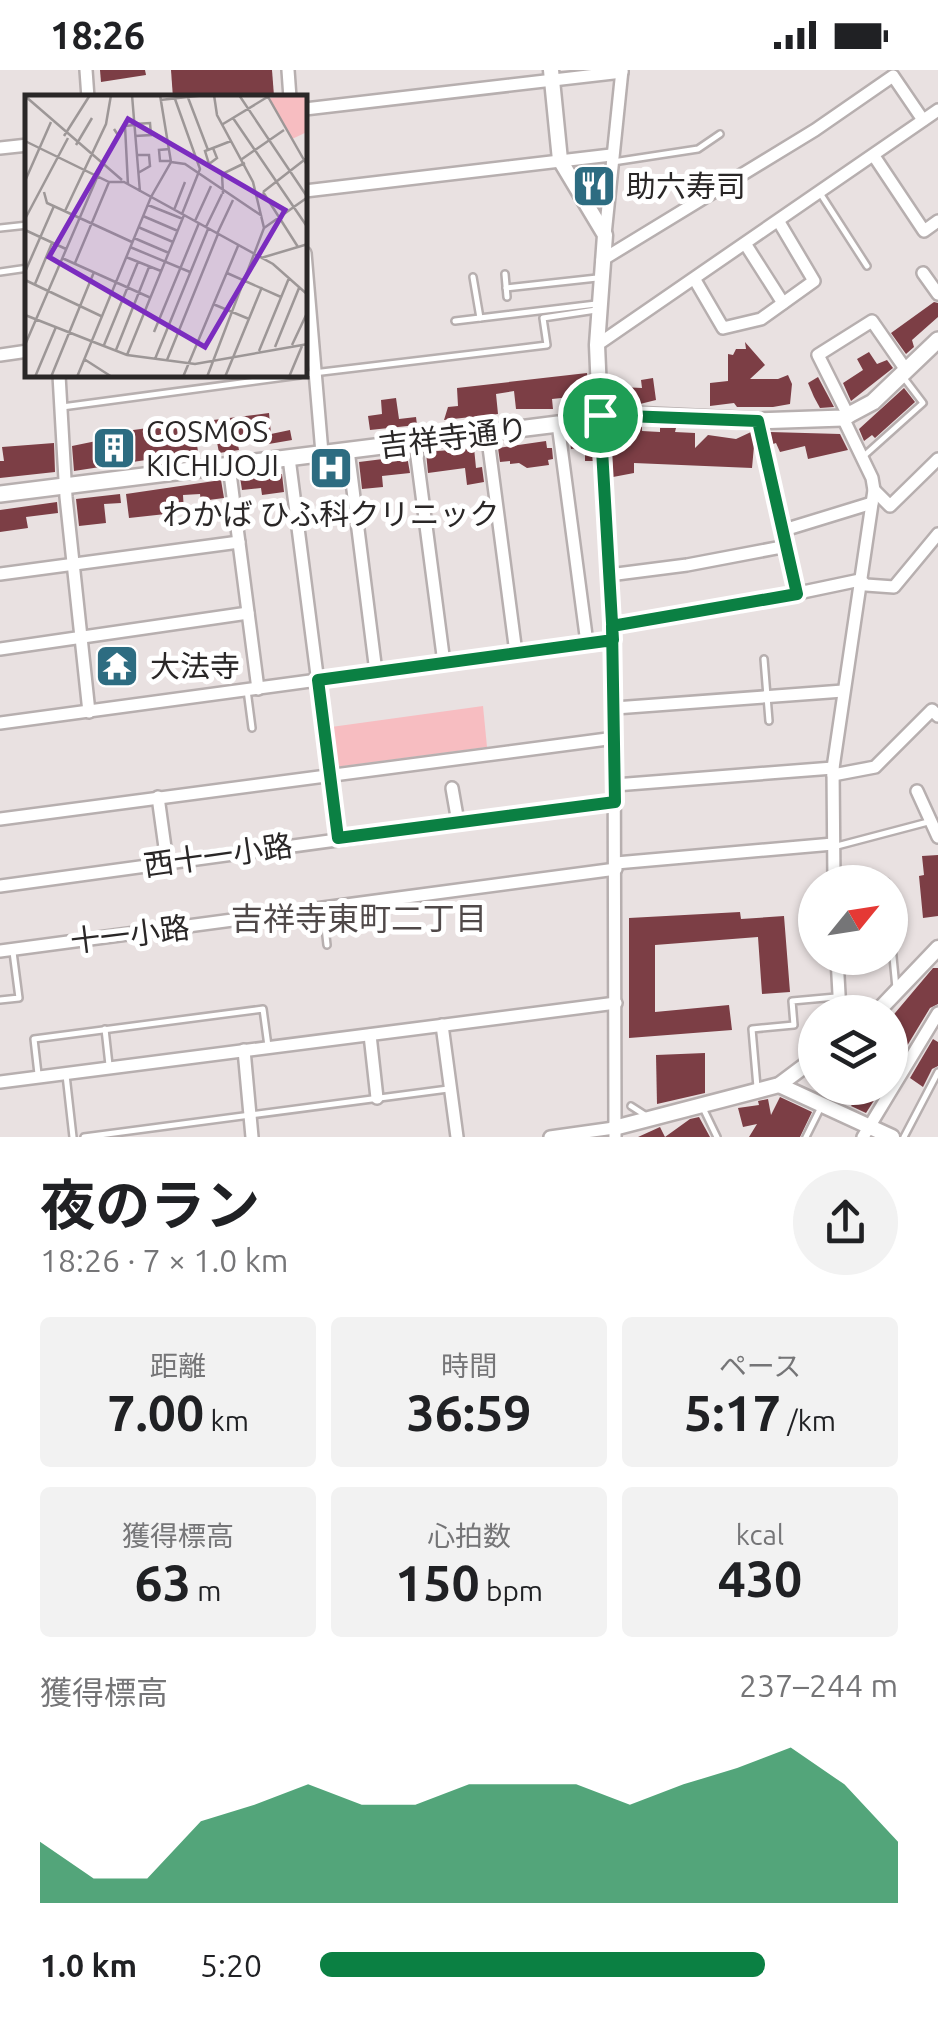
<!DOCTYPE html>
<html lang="ja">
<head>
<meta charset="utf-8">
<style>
  body { margin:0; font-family:Ubuntu,"Noto Sans JP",sans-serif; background:#f2f2f2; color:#202124; height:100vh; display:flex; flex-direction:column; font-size:38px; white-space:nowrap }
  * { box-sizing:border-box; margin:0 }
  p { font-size:32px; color:#757577 }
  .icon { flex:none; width:55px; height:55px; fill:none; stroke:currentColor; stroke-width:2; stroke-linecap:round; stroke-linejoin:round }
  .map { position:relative; height:1067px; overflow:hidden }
  .side { display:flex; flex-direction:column; background:#fff; flex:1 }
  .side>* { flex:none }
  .needle { width:65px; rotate:60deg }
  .controls { position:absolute; left:798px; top:795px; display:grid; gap:20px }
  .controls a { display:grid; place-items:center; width:110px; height:110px; border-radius:50%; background:#fff; box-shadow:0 2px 8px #0004; font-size:50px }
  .pin { position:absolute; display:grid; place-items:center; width:85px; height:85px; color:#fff; margin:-42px; border:5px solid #fff; border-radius:50%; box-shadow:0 2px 10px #0007 }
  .round { display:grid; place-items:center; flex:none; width:105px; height:105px; border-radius:52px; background:#f2f2f2 }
  .summary { display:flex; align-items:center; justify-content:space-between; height:170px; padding:0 40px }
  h1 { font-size:55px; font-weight:700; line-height:75px }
  .metrics { display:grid; grid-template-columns:repeat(3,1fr); gap:15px; height:170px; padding:10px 40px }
  .metrics div { display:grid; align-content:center; border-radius:10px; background:#f2f2f2; text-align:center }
  .metrics b { font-size:50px; font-weight:700 }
  .metrics small { font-size:28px; font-weight:400 }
  .metrics p { font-size:28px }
  .chart { height:280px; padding:20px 40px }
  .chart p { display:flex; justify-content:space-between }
  .chart svg { width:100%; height:180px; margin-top:10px; fill:#0b8043; opacity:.7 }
  ul { padding:0 40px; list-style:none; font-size:32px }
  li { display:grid; grid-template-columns:160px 120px 1fr; align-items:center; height:75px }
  li i { height:25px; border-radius:12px; background:#0b8043 }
  .status { display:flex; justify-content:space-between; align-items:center; height:70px; padding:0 50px; background:#fff; direction:ltr }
  .status svg { height:28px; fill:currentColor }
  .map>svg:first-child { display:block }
</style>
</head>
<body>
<div class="status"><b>18:26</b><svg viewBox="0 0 49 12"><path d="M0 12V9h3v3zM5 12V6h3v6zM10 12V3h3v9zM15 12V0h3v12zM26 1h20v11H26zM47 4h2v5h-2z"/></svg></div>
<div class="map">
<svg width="938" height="1067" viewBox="0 0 938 1067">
  <rect width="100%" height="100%" fill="#e9e1e1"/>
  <!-- park -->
  <polygon fill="#f7bdc1" points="483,636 487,677 328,698 324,658"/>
  <!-- building -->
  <g fill="#7c3e45">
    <polygon points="100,0 145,0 146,5 101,12"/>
    <polygon points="171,0 272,0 274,26 173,28"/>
    <polygon points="934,232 938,233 938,247 912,270 914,277 906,284 891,263"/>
    <polygon points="745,272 765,295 750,309 778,309 788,305 792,314 790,334 773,337 737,337 734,333 710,336 710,313 728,311 728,284 733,285 736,279 746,279"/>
    <polygon points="869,282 877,294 887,290 893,298 851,331 843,313 863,300 857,289"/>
    <polygon points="587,303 589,325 552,329 553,339 516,339 514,321 496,324 498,344 444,350 448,337 458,336 457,318"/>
    <polygon points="818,307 834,337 820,338 814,327 808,313"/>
    <polygon points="653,308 656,330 640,334 614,332 610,328 610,321 621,317 642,318 641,310"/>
    <polygon points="904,318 915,332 875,368 872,365 864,371 859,359"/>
    <polygon points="396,328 399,349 416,347 417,355 370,360 368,346 382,344 381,330"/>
    <polygon points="269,343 271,364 290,360 292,370 263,375 262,367 237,370 239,380 219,383 213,350"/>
    <polygon points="176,354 178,366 196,367 198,382 74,401 72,376 106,369 105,364"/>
    <polygon points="610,356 642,357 642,361 660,362 660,358 676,358 675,362 695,363 695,378 708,365 736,369 751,362 754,376 752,398 634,393 634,403 613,407"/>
    <polygon points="592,362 593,391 585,391 585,377 571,379 569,365"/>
    <polygon points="770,362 840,364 848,380 808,389 805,376 780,382 776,373 773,374"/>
    <polygon points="546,371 547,378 552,378 553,389 548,390 549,395 527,398 519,393 510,394 510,391 500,392 498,378"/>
    <polygon points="54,373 55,402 0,408 0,391 4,391 2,377"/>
    <polygon points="474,378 476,398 482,397 484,412 467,415 465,398 428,403 426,382"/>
    <polygon points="407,386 410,403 382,406 383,417 362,419 359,392"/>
    <polygon points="340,394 342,411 323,414 321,397"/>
    <polygon points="282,404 284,422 262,425 261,418 242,420 240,407"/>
    <polygon points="221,410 224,428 201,431 200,424 183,425 184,442 129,448 126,424"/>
    <polygon points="120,424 121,433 104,434 106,453 79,456 76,429"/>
    <polygon points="57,432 58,443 26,447 28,458 0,462 0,440"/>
    <polygon points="938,785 938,846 923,848 919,806 924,805 922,786"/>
    <polygon points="740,842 741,849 784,846 790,922 762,924 758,867 655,875 655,942 729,935 732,960 629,968 629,848"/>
    <polygon points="933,898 938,898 938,934 930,938 890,1004 890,949"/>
    <polygon points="933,969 938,972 938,996 932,999 923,1017 910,1008"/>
    <polygon points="705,983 705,1023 657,1034 656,985"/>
    <polygon points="831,1018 882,1018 866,1043 851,1036 854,1032"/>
    <polygon points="780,1027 812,1042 800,1067 749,1067 757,1054 743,1057 738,1038 759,1035 758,1031 768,1029 771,1045"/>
    <polygon points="699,1047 710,1067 638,1067 660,1057 665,1067 690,1049"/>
  </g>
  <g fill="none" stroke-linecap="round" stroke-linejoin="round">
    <!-- service casing -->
    <g stroke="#b7afaf" stroke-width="10">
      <g id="service">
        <polyline points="613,92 698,79 720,64"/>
        <polyline points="820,123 867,196"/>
        <polyline points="0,158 28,155"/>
        <polyline points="0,202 28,198"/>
        <polyline points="505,204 507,227"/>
        <polyline points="473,207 480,248"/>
        <polyline points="506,218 597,208"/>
        <polyline points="455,251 596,234"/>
        <polyline points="305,304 547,275 543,248 596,240"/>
        <polyline points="62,337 300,305"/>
        <polyline points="865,385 923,333 904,308"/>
        <polyline points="764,589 769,651"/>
        <polyline points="247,620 252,658"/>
        <polyline points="837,776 928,752"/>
        <polyline points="885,812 886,812"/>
        <polyline points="323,839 327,875"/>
        <polyline points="890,856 896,918"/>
        <polyline points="0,930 19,928 13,882"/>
        <polyline points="105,959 109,995"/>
        <polyline points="38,1004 34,969 263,939 268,976"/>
        <polyline points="66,1005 73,1067"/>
        <polyline points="757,1017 752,959 794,955 792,931 836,927"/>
        <polyline points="631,1036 645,1045"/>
        <polyline points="703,1038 717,1067"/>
        <polyline points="84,1067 448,1019"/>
        <polyline points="806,1067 821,1037"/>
        <polyline points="904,1067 938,1002"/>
      </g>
    </g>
    <!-- minor casing -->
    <g stroke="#b7afaf" stroke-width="16">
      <g id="minor">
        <polyline points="86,0 88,28"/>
        <polyline points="288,0 290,28"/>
        <polyline points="305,39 622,2"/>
        <polyline points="0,78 28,75"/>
        <polyline points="874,86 924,161 938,151"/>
        <polyline points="305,121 611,85"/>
        <polyline points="605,165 622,0"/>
        <polyline points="746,175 783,233"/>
        <polyline points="305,183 322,383"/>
        <polyline points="602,190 815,60 893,6 923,50"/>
        <polyline points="923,203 938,224"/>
        <polyline points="695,210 723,258 761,249 814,211 779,152"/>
        <polyline points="597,275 938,40"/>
        <polyline points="0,285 28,281"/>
        <polyline points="59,305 66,427 89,642"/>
        <polyline points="600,345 614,606 615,1067"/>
        <polyline points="849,347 818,285 872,251 906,300"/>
        <polyline points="758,351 797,523"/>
        <polyline points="558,354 587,573"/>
        <polyline points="487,362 516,583"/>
        <polyline points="415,372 444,593"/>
        <polyline points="348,380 376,602"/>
        <polyline points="289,388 338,768"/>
        <polyline points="229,396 258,619"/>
        <polyline points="874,420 890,436 938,389"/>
        <polyline points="784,460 872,433"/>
        <polyline points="0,504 239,472"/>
        <polyline points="609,505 687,495 787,476"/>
        <polyline points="612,556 741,535 860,510 866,515 894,517 938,464"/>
        <polyline points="0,579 248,543"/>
        <polyline points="615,638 843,621"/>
        <polyline points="0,653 613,570"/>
        <polyline points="833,705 875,697 932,640 938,646"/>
        <polyline points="615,715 833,698"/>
        <polyline points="452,718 458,752"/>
        <polyline points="917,721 938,767"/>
        <polyline points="158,727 167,792"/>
        <polyline points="0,749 615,668"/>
        <polyline points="616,793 833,774"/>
        <polyline points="834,812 833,698 874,420 872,408 843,348"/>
        <polyline points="0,816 615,732"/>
        <polyline points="0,881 616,799"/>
        <polyline points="837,888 840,942"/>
        <polyline points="442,955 457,1067"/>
        <polyline points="370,965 377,1028"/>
        <polyline points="244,980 252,1067"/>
        <polyline points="0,1012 616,933"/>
        <polyline points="550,1067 614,1058"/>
        <polyline points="863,1067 938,943"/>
      </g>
    </g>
    <!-- tertiary casing -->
    <g stroke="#b7afaf" stroke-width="19">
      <g id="tertiary">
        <polyline points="551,0 560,90 605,165 597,275 600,345"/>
        <polyline points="877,942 938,878"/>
        <polyline points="779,1015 892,1067"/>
        <polyline points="614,1058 779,1015 815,988"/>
      </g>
    </g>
    <!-- secondary casing -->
    <g stroke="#b7afaf" stroke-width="20">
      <polyline id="secondary" points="0,424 558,354 611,344 758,351 843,348 873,332 938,270"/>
    </g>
    <!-- service -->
    <use href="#service" stroke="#fff" stroke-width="5"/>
    <!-- minor -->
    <use href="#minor" stroke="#fff" stroke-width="11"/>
    <!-- tertiary -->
    <use href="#tertiary" stroke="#fff" stroke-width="14"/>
    <!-- secondary -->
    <use href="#secondary" stroke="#fff" stroke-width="15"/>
  </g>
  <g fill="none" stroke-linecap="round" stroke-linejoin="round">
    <!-- route casing -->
    <g stroke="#fff" stroke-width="20">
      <polyline id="route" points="600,345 613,570 318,610 338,768 615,732 612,556 797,524 758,351 600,345"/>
    </g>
    <!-- route -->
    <use href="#route" stroke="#0b8043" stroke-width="12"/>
  </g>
  <!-- icons -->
  <defs>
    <g id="restaurant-square" transform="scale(2.25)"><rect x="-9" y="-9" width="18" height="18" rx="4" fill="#2d6c81" stroke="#fff"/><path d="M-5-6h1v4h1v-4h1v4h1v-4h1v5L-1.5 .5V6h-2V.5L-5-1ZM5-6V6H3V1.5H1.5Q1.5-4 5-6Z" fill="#fff"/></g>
    <g id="building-square" transform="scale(2.25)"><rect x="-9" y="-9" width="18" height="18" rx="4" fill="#2d6c81" stroke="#fff"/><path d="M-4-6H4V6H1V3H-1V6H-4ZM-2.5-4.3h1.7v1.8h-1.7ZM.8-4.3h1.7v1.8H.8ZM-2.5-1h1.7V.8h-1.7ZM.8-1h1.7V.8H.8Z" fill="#fff"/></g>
    <g id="hospital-square" transform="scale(2.25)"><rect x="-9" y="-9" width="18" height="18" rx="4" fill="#2d6c81" stroke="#fff"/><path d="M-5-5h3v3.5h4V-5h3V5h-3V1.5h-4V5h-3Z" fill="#fff"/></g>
    <g id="temple-square" transform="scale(2.25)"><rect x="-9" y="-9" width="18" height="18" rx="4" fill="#2d6c81" stroke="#fff"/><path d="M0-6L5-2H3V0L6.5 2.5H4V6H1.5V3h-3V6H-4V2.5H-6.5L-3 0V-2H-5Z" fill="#fff"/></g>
  </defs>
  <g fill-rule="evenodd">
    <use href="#restaurant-square" x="594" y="116"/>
    <use href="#building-square" x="114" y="378"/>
    <use href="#hospital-square" x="331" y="398"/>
    <use href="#temple-square" x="117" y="596"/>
  </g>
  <g text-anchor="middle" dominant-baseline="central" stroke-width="10" stroke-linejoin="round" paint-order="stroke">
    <!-- poi labels -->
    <g font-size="30" fill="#2a2727" stroke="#fff" text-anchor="start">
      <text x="626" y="116">助六寿司</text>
      <text x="146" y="361">COSMOS<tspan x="146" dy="34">KICHIJOJI</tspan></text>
      <text x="331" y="444" text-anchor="middle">わかば ひふ科クリニック</text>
      <text x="150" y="596">大法寺</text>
    </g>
    <!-- street labels -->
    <g font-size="30" fill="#2a2727" stroke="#fff">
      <text transform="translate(453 367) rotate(-7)">吉祥寺通り</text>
      <text transform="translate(218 785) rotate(-8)">西十一小路</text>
      <text transform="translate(130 864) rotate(-7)">十一小路</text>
    </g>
    <!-- neighbourhood labels -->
    <g font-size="32" fill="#504949" stroke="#fff">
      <text x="359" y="848">吉祥寺東町二丁目</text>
    </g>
  </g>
  <!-- overview -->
  <g transform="translate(25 25)">
    <rect width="282" height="282" fill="#e9e1e1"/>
    <path d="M 282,0 L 282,37 L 267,44 L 243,3 Z" fill="#f7bdc1"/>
    <path fill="none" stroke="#9d9797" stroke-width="2.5" d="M 107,0 L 115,97M 162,0 L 183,55M 214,0 L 283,103M 242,0 L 283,72M 0,1 L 97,85M 150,4 L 175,74 L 157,119M 135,5 L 181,0M 208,23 L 283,133M 109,29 L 125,28 L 126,40 L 110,41M 198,29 L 244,1M 39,41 L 65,0M 0,46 L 84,87 L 99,87 L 248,169 L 283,200M 51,50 L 67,23M 188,53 L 192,63 L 184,69 L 180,56 L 188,53 L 206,46M 145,54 L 134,55 L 135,66 L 145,66M 112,60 L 124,60 L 125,71 L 113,78M 217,64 L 259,35M 146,67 L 160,69 L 237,121M 76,70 L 93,40 L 89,34M 0,86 L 26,27M 103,90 L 100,31 L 109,30M 19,97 L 22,108 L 107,147M 238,97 L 273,152M 238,97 L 283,62M 198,99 L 197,79 L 220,68M 123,110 L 158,124M 149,115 L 160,87M 40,116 L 81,29 L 86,0M 118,121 L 153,136M 0,124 L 43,43M 170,126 L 186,91M 113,132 L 148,147M 181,132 L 197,99M 239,133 L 283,102M 0,135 L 41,154M 192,139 L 208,105M 109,143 L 144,158M 105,152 L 165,177M 101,162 L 136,176M 37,163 L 126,203M 236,163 L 283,149M 50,168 L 84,87M 0,177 L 29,111M 202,178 L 256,202M 0,185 L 76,221M 10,189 L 27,148M 188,209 L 224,224M 0,220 L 66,246M 129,237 L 174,128M 66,246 L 102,260 L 170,269 L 283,249M 0,250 L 77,71M 79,250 L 113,167M 267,250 L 283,216M 250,252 L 274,193M 91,255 L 124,172M 234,256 L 264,183M 102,260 L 159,120M 59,264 L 87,282M 130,264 L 183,134M 142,265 L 193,139M 10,282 L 31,232M 26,282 L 69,177M 52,282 L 126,102 L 146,67 L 135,0M 158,282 L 213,151M 182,282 L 239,133 L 228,87 L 192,20 L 189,0M 200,282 L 237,192M 264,282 L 277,251"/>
    <path fill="#7b2cbf" fill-opacity="0.15" stroke="#7b2cbf" stroke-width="5" d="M 103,24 L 260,115 L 180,252 L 24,162 Z"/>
    <rect width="282" height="282" fill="none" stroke="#2a2727" stroke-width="5"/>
  </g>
</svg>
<div class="controls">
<a><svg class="needle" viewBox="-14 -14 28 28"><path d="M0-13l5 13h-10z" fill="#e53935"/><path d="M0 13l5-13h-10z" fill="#757577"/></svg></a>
<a><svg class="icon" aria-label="layers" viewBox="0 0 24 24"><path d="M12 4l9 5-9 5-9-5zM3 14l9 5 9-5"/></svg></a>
</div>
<div class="pin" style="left:600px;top:345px;background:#1e9e55"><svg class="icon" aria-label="arrive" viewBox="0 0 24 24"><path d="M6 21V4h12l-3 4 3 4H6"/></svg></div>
</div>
<section class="side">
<div class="summary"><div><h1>夜のラン</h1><p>18:26 · 7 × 1.0 km</p></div><a class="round"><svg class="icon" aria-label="share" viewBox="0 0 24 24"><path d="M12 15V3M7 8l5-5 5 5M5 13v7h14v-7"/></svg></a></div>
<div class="metrics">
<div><p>距離</p><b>7.00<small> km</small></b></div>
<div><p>時間</p><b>36:59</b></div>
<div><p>ペース</p><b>5:17<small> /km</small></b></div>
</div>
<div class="metrics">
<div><p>獲得標高</p><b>63<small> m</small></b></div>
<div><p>心拍数</p><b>150<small> bpm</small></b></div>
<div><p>kcal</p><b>430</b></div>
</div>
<div class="chart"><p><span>獲得標高</span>237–244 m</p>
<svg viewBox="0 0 160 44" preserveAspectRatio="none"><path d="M0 44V29L10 38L20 38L30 24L40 20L50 15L60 20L70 20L80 15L90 15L100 15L110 20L120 15L130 11L140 6L150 15L160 29V44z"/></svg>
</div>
<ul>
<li><b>1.0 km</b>5:20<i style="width:77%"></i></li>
</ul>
</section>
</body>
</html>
